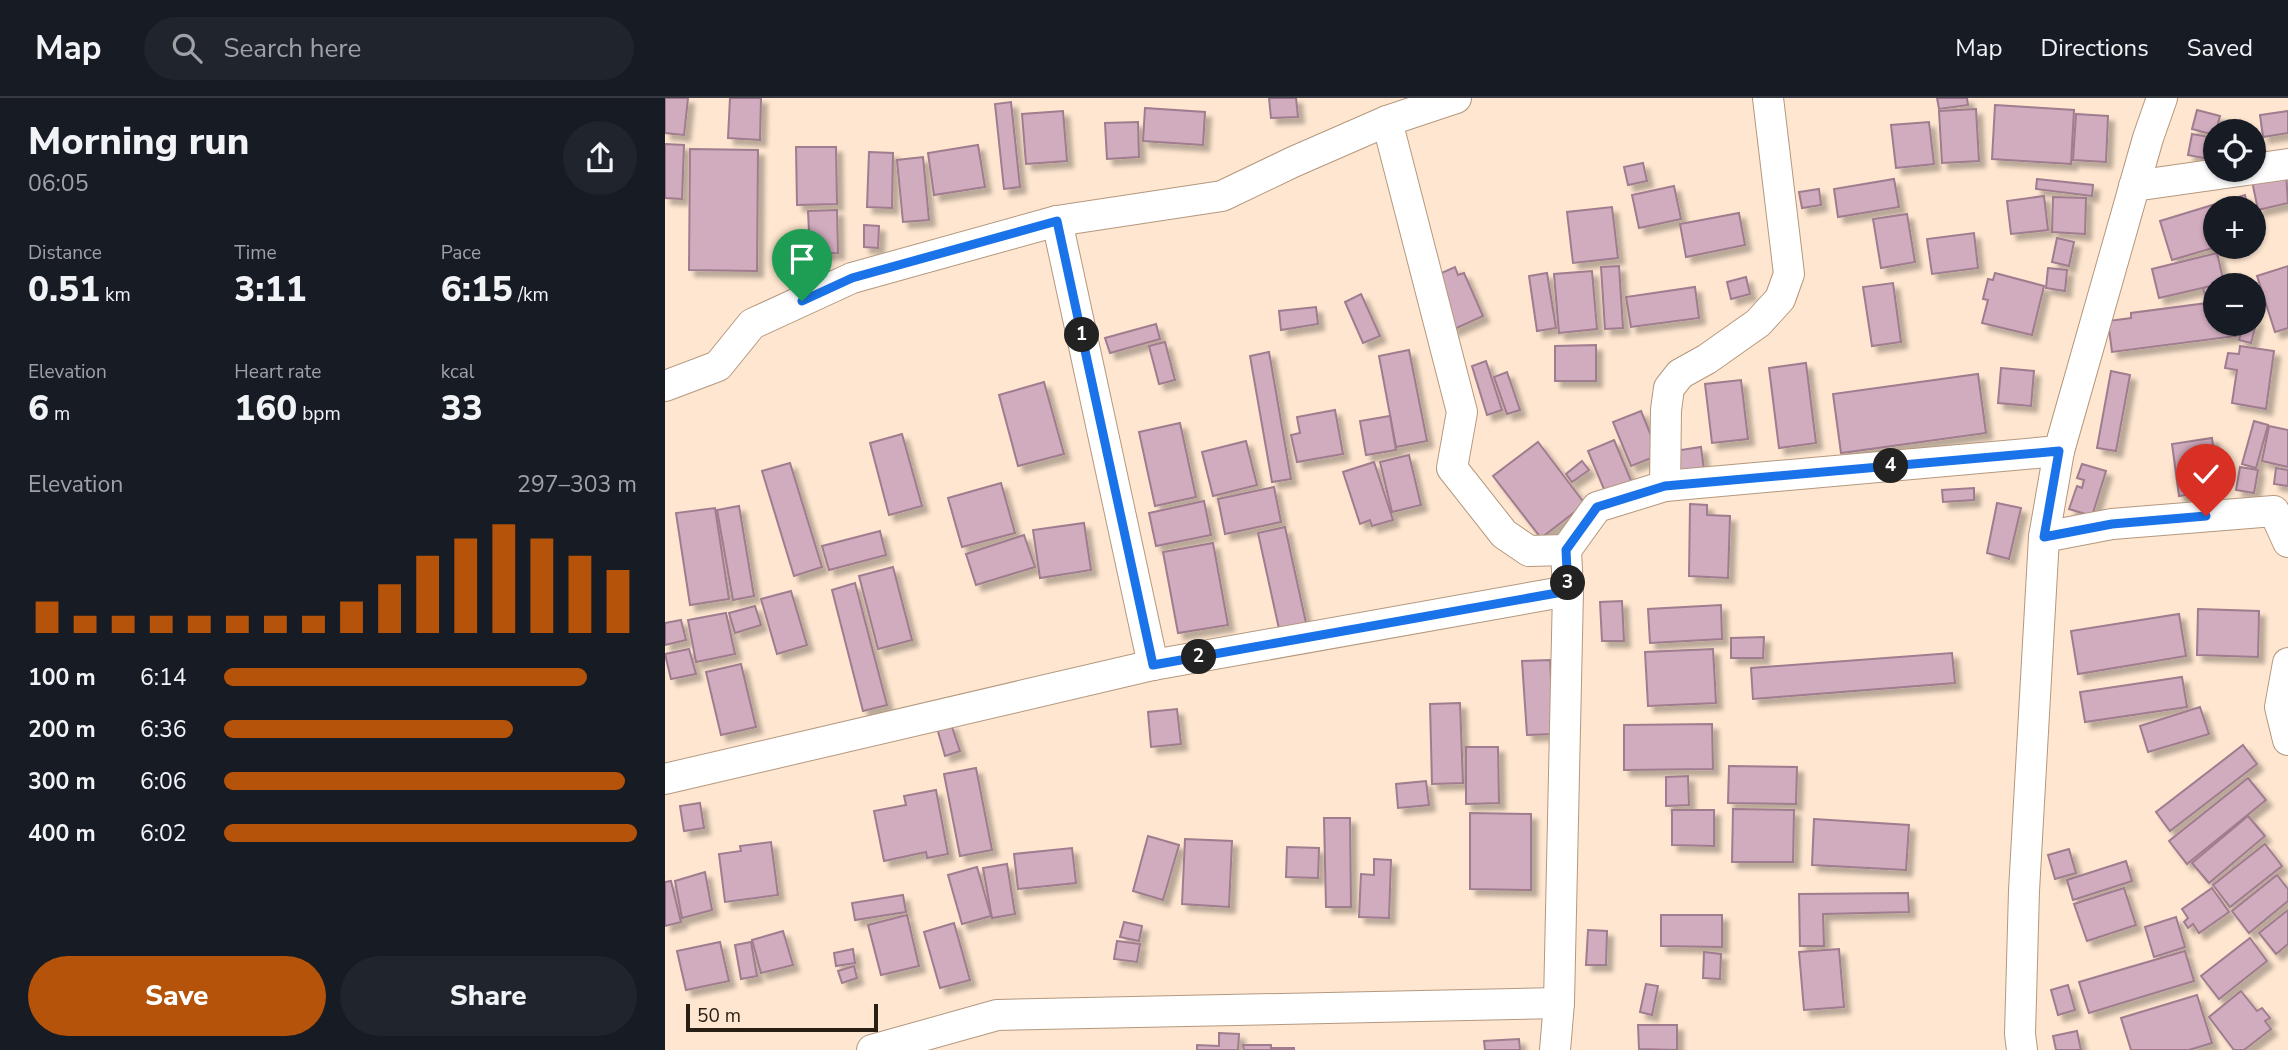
<!DOCTYPE html>
<html lang="en">
<head>
<meta charset="utf-8">
<style>
  body { margin:0; font-family:"Nunito Sans",sans-serif; background:#20242c; color:#f1f3f6; height:100vh; display:flex; flex-direction:column; font-size:26px; white-space:nowrap }
  * { box-sizing:border-box; margin:0 }
  p { font-size:23px; color:#9ea1a6 }
  .icon { flex:none; width:38px; height:38px; fill:none; stroke:currentColor; stroke-width:2; stroke-linecap:round; stroke-linejoin:round }
  .map { position:relative; flex:1; overflow:hidden }
  .side { display:flex; flex-direction:column; background:#171b24; width:665px }
  .side>* { flex:none }
  .controls { position:absolute; left:1538px; top:21px; display:grid; gap:14px }
  .controls a { display:grid; place-items:center; width:63px; height:63px; border-radius:50%; background:#171b24; box-shadow:0 2px 5px #0004; font-size:35px }
  .scale { position:absolute; left:21px; bottom:18px; width:192px; box-sizing:border-box; padding-left:7px; border:4px solid #291e14; border-top:0; font-size:19px; line-height:24px; white-space:nowrap; color:#291e14; -webkit-text-stroke:5px #fee6d0; paint-order:stroke }
  .pin { position:absolute; display:grid; place-items:center; width:60px; height:60px; color:#fff; margin:-72px -30px; border-radius:50% 50% 50% 0; rotate:-45deg; box-shadow:0 0 7px #0007 }
  .pin .icon { rotate:45deg }
  .km { position:absolute; width:35px; height:35px; margin:-18px; border-radius:50%; background:#222; color:#fff; font-size:19px; line-height:35px; text-align:center }
  .round { display:grid; place-items:center; flex:none; width:74px; height:74px; border-radius:37px; background:#20242c }
  .headline { display:flex; align-items:center; justify-content:space-between; height:119px; padding:0 28px }
  h1 { font-size:38px; font-weight:800; line-height:52px }
  .metrics { display:grid; grid-template-columns:repeat(3,1fr); gap:10px; height:119px; padding:7px 28px }
  .metrics div { display:grid; align-content:center }
  .metrics b { font-size:35px; font-weight:800 }
  .metrics small { font-size:19px; font-weight:400 }
  .metrics p { font-size:19px }
  .chart { height:196px; padding:14px 28px }
  .chart p { display:flex; justify-content:space-between }
  .chart svg { width:100%; height:126px; margin-top:7px; stroke:#b45309; stroke-width:6 }
  .action { display:flex; gap:14px; margin-top:auto; padding:14px 28px }
  .action a { flex:1; height:80px; border-radius:42px; background:#b45309; color:#fff; font-size:28px; font-weight:800; line-height:80px; text-align:center }
  .action a+a { background:#20242c; color:#f1f3f6 }
  ul { padding:0 28px; list-style:none; font-size:23px }
  li { display:grid; grid-template-columns:112px 84px 1fr; align-items:center; height:52px }
  li i { height:18px; border-radius:9px; background:#b45309 }
  header { display:flex; align-items:center; gap:42px; box-sizing:border-box; height:98px; padding:0 35px; background:#171b24; border-bottom:2px solid #363941 }
  header strong { font-size:33px }
  nav { display:flex; gap:38px; margin-inline-start:auto; font-size:24px }
  .search { width:490px; height:63px; background:#20242c; display:flex; align-items:center; gap:18px; box-sizing:border-box; padding:0 24px; border-radius:38px; color:#9ea1a6; font-size:26px }
  main { display:flex; flex:1; min-height:0 }
  .map>svg:first-child { display:block }
</style>
</head>
<body>
<header>
<strong>Map</strong>
<div class="search"><svg class="icon" aria-label="search" viewBox="0 0 24 24"><circle cx="10" cy="10" r="6"/><path d="M15 15l6 6"/></svg>Search here</div>
<nav><a>Map</a><a>Directions</a><a>Saved</a></nav>
</header>
<main>
<section class="side">
<div class="headline"><div><h1>Morning run</h1><p>06:05</p></div><a class="round"><svg class="icon" aria-label="share" viewBox="0 0 24 24"><path d="M12 15V3M7 8l5-5 5 5M5 13v7h14v-7"/></svg></a></div>
<div class="metrics">
<div><p>Distance</p><b>0.51<small> km</small></b></div>
<div><p>Time</p><b>3:11</b></div>
<div><p>Pace</p><b>6:15<small> /km</small></b></div>
</div>
<div class="metrics">
<div><p>Elevation</p><b>6<small> m</small></b></div>
<div><p>Heart rate</p><b>160<small> bpm</small></b></div>
<div><p>kcal</p><b>33</b></div>
</div>
<div class="chart"><p><span>Elevation</span>297–303 m</p>
<svg viewBox="0 0 160 44" preserveAspectRatio="none"><path d="M5 44V33M15 44V38M25 44V38M35 44V38M45 44V38M55 44V38M65 44V38M75 44V38M85 44V33M95 44V27M105 44V17M115 44V11M125 44V6M135 44V11M145 44V17M155 44V22"/></svg>
</div>
<ul>
<li><b>100 m</b>6:14<i style="width:88%"></i></li>
<li><b>200 m</b>6:36<i style="width:70%"></i></li>
<li><b>300 m</b>6:06<i style="width:97%"></i></li>
<li><b>400 m</b>6:02<i style="width:100%"></i></li>
</ul>
<div class="action"><a>Save</a><a>Share</a></div>
</section>
<div class="map">
<svg width="1623" height="952" viewBox="0 0 1623 952">
  <defs>
    <filter id="shadow"><feDropShadow dx="6" dy="6" stdDeviation="2" flood-color="#0004"/></filter>
  </defs>
  <rect width="100%" height="100%" fill="#fee6d0"/>
  <!-- building -->
  <g fill="#d1acbf" stroke="#9f7c8e" stroke-width="2" filter="url(#shadow)">
    <polygon points="0,0 23,0 19,37 0,35"/>
    <polygon points="65,0 96,0 95,42 63,40"/>
    <polygon points="604,0 631,0 633,19 606,20"/>
    <polygon points="1272,0 1302,0 1303,7 1274,11"/>
    <polygon points="346,4 355,89 339,91 330,6"/>
    <polygon points="1330,7 1409,12 1406,66 1327,61"/>
    <polygon points="480,10 540,14 538,47 478,43"/>
    <polygon points="1311,11 1314,63 1277,65 1274,13"/>
    <polygon points="1532,12 1555,18 1550,37 1527,31"/>
    <polygon points="398,13 402,63 361,66 357,16"/>
    <polygon points="1623,13 1623,35 1598,39 1595,17"/>
    <polygon points="1411,16 1443,18 1441,64 1408,62"/>
    <polygon points="473,24 474,59 442,61 440,25"/>
    <polygon points="1264,24 1269,66 1231,70 1226,27"/>
    <polygon points="1527,36 1550,40 1549,62 1523,57"/>
    <polygon points="0,46 19,47 17,101 0,100"/>
    <polygon points="313,47 320,89 269,97 263,55"/>
    <polygon points="131,49 171,49 172,106 132,107"/>
    <polygon points="25,51 93,52 92,173 24,172"/>
    <polygon points="204,54 228,55 227,110 202,109"/>
    <polygon points="258,59 264,122 238,124 232,62"/>
    <polygon points="978,65 982,83 963,87 959,69"/>
    <polygon points="1621,75 1623,105 1593,112 1587,83"/>
    <polygon points="1229,81 1234,109 1173,119 1169,91"/>
    <polygon points="1372,81 1428,87 1427,98 1371,91"/>
    <polygon points="1009,88 1016,121 974,130 967,97"/>
    <polygon points="1154,91 1156,107 1137,110 1134,94"/>
    <polygon points="1580,97 1583,110 1550,110 1551,149 1507,162 1495,123"/>
    <polygon points="1379,98 1383,132 1346,136 1342,103"/>
    <polygon points="1388,99 1421,100 1420,136 1387,134"/>
    <polygon points="947,109 953,160 908,165 902,114"/>
    <polygon points="172,112 173,155 145,156 143,113"/>
    <polygon points="1074,115 1080,147 1021,159 1015,126"/>
    <polygon points="1242,116 1250,164 1216,170 1208,121"/>
    <polygon points="199,127 214,128 213,150 199,149"/>
    <polygon points="1309,135 1313,170 1267,176 1262,141"/>
    <polygon points="1392,140 1409,144 1404,168 1387,164"/>
    <polygon points="1552,155 1559,185 1494,200 1487,171"/>
    <polygon points="954,168 958,230 940,231 936,169"/>
    <polygon points="1623,168 1623,230 1610,234 1592,178"/>
    <polygon points="790,169 793,177 799,175 818,218 787,232 774,176"/>
    <polygon points="1383,170 1402,172 1400,193 1381,190"/>
    <polygon points="927,173 932,231 894,235 889,176"/>
    <polygon points="882,175 891,230 872,233 864,178"/>
    <polygon points="1330,175 1379,188 1367,237 1317,225 1323,202 1318,201 1323,181 1328,182"/>
    <polygon points="1081,179 1085,196 1066,201 1062,184"/>
    <polygon points="1228,185 1236,244 1207,248 1198,189"/>
    <polygon points="1550,187 1550,203 1542,205 1538,190"/>
    <polygon points="1030,189 1034,220 966,229 961,199"/>
    <polygon points="696,196 715,238 698,245 680,204"/>
    <polygon points="1550,204 1550,226 1570,226 1571,238 1447,254 1443,223 1466,220 1466,215"/>
    <polygon points="651,209 653,226 616,232 614,213"/>
    <polygon points="1589,221 1592,222 1586,245 1574,242 1578,226 1589,226"/>
    <polygon points="491,226 495,241 445,255 440,240"/>
    <polygon points="500,244 510,282 494,286 484,248"/>
    <polygon points="931,247 931,283 890,283 890,248"/>
    <polygon points="1575,248 1609,253 1601,311 1567,305 1572,272 1560,270 1563,255 1574,256"/>
    <polygon points="744,252 762,343 731,349 714,258"/>
    <polygon points="604,254 626,381 607,384 585,258"/>
    <polygon points="821,263 837,312 822,317 807,268"/>
    <polygon points="1141,265 1151,345 1114,350 1104,270"/>
    <polygon points="1336,270 1369,273 1366,308 1333,305"/>
    <polygon points="1446,273 1465,277 1451,353 1432,350"/>
    <polygon points="842,274 855,312 842,316 829,279"/>
    <polygon points="1313,276 1321,335 1176,355 1168,296"/>
    <polygon points="1076,282 1083,341 1047,345 1040,286"/>
    <polygon points="379,284 399,356 353,368 334,297"/>
    <polygon points="670,312 678,356 632,364 626,337 635,335 632,319"/>
    <polygon points="976,313 994,357 966,368 948,324"/>
    <polygon points="725,318 731,352 701,357 695,323"/>
    <polygon points="1589,323 1603,327 1591,370 1577,366"/>
    <polygon points="515,325 531,399 490,408 474,334"/>
    <polygon points="1604,328 1623,332 1623,369 1597,363"/>
    <polygon points="237,336 257,408 224,417 205,345"/>
    <polygon points="1547,340 1554,392 1514,398 1507,346"/>
    <polygon points="949,342 967,385 941,396 923,353"/>
    <polygon points="581,343 592,387 548,398 537,354"/>
    <polygon points="873,344 920,406 876,440 828,378"/>
    <polygon points="1036,349 1040,379 1012,382 1009,353"/>
    <polygon points="744,357 756,407 727,414 715,364"/>
    <polygon points="917,363 924,372 907,384 901,376"/>
    <polygon points="709,364 728,422 707,428 705,422 695,426 678,374"/>
    <polygon points="125,365 157,469 129,478 97,373"/>
    <polygon points="1417,366 1441,373 1427,418 1404,411 1412,388 1417,390 1419,382 1412,380"/>
    <polygon points="1575,369 1593,372 1589,395 1571,392"/>
    <polygon points="1611,370 1623,372 1623,388 1609,386"/>
    <polygon points="336,385 350,435 297,449 283,400"/>
    <polygon points="609,389 616,424 560,436 553,401"/>
    <polygon points="1309,390 1309,402 1278,404 1277,392"/>
    <polygon points="539,403 546,437 491,448 484,415"/>
    <polygon points="1332,405 1356,410 1344,461 1322,455"/>
    <polygon points="1025,406 1042,407 1042,417 1065,418 1063,480 1024,478"/>
    <polygon points="74,408 89,498 68,502 52,412"/>
    <polygon points="50,410 64,501 25,507 11,415"/>
    <polygon points="419,425 426,472 375,480 368,432"/>
    <polygon points="620,429 643,534 616,540 593,435"/>
    <polygon points="215,433 221,457 164,472 157,448"/>
    <polygon points="359,437 370,469 311,487 301,456"/>
    <polygon points="548,445 563,527 513,535 498,454"/>
    <polygon points="228,469 247,542 213,551 194,478"/>
    <polygon points="190,485 222,607 198,613 167,492"/>
    <polygon points="126,493 142,547 112,556 96,501"/>
    <polygon points="957,503 959,543 937,543 935,504"/>
    <polygon points="1056,507 1057,541 985,545 983,511"/>
    <polygon points="90,508 96,527 70,535 64,515"/>
    <polygon points="1533,511 1594,513 1593,559 1532,557"/>
    <polygon points="61,515 70,556 31,564 23,522"/>
    <polygon points="1514,516 1521,558 1413,576 1406,533"/>
    <polygon points="16,522 21,542 0,547 0,525"/>
    <polygon points="1099,539 1098,560 1066,560 1066,540"/>
    <polygon points="24,551 31,576 6,581 0,556"/>
    <polygon points="1048,551 1051,605 983,608 980,554"/>
    <polygon points="1287,555 1290,585 1088,601 1086,570"/>
    <polygon points="885,562 889,636 862,637 857,563"/>
    <polygon points="76,566 91,629 56,637 41,574"/>
    <polygon points="1517,579 1522,609 1420,624 1415,594"/>
    <polygon points="795,605 798,685 767,686 765,606"/>
    <polygon points="1535,609 1544,636 1483,654 1475,628"/>
    <polygon points="512,611 516,646 486,649 483,614"/>
    <polygon points="286,626 295,653 280,658 272,630"/>
    <polygon points="1047,626 1048,671 959,672 959,627"/>
    <polygon points="1578,647 1592,666 1505,733 1491,714"/>
    <polygon points="801,649 833,649 834,705 801,706"/>
    <polygon points="1064,668 1132,669 1131,706 1063,705"/>
    <polygon points="311,670 327,752 295,758 279,676"/>
    <polygon points="1023,678 1024,707 1001,708 1001,679"/>
    <polygon points="1583,680 1601,702 1522,766 1504,743"/>
    <polygon points="761,683 764,707 733,710 731,686"/>
    <polygon points="271,692 283,756 262,760 261,754 219,763 209,713 241,707 239,698"/>
    <polygon points="35,705 39,730 19,733 15,708"/>
    <polygon points="1068,711 1129,712 1128,764 1067,764"/>
    <polygon points="1007,712 1049,712 1049,748 1007,747"/>
    <polygon points="805,715 866,716 866,792 805,791"/>
    <polygon points="1583,718 1600,738 1544,785 1527,765"/>
    <polygon points="659,720 685,720 686,809 661,809"/>
    <polygon points="1149,721 1244,727 1241,772 1147,767"/>
    <polygon points="483,738 514,747 498,802 468,793"/>
    <polygon points="520,741 567,743 564,809 517,806"/>
    <polygon points="106,744 113,797 60,804 54,756 76,753 75,748"/>
    <polygon points="1600,746 1617,768 1565,809 1548,787"/>
    <polygon points="622,749 654,750 653,780 621,779"/>
    <polygon points="407,750 411,785 353,791 349,756"/>
    <polygon points="1404,751 1411,775 1390,781 1383,757"/>
    <polygon points="709,761 726,762 724,820 694,819 696,776 709,777"/>
    <polygon points="1461,763 1467,783 1408,802 1402,782"/>
    <polygon points="342,766 350,816 327,820 318,770"/>
    <polygon points="312,769 326,818 297,826 283,777"/>
    <polygon points="40,774 47,812 17,820 10,783"/>
    <polygon points="1612,777 1623,791 1623,803 1584,835 1567,813"/>
    <polygon points="6,783 16,824 0,828 0,784"/>
    <polygon points="1459,790 1471,827 1422,843 1409,806"/>
    <polygon points="1547,790 1564,814 1534,835 1528,826 1523,830 1519,824 1523,820 1517,811"/>
    <polygon points="1243,795 1244,814 1158,816 1159,848 1135,848 1134,796"/>
    <polygon points="238,797 241,814 190,822 187,805"/>
    <polygon points="1623,812 1623,846 1611,856 1594,835"/>
    <polygon points="242,817 254,868 216,877 203,827"/>
    <polygon points="996,817 1057,817 1057,849 996,848"/>
    <polygon points="1511,819 1520,849 1489,859 1480,829"/>
    <polygon points="459,824 477,828 474,843 455,839"/>
    <polygon points="289,825 305,882 275,890 259,834"/>
    <polygon points="923,832 942,833 941,867 921,867"/>
    <polygon points="118,833 128,867 96,875 87,842"/>
    <polygon points="1585,840 1602,863 1554,901 1536,878"/>
    <polygon points="452,843 475,846 472,864 449,861"/>
    <polygon points="55,844 64,883 21,892 12,853"/>
    <polygon points="86,844 92,878 76,881 70,847"/>
    <polygon points="188,851 190,865 171,868 169,855"/>
    <polygon points="1174,851 1179,909 1139,912 1134,854"/>
    <polygon points="1520,853 1529,883 1424,915 1414,884"/>
    <polygon points="1039,854 1056,856 1055,881 1038,880"/>
    <polygon points="189,868 192,880 177,885 173,873"/>
    <polygon points="981,886 993,888 987,917 975,914"/>
    <polygon points="1403,887 1410,912 1393,917 1386,892"/>
    <polygon points="1576,893 1592,913 1597,910 1605,920 1600,923 1606,931 1579,952 1569,952 1544,919"/>
    <polygon points="1532,897 1547,945 1524,952 1466,952 1456,920"/>
    <polygon points="973,927 1012,927 1012,952 974,951"/>
    <polygon points="1412,933 1416,952 1391,952 1388,938"/>
    <polygon points="554,935 574,936 573,952 532,952 532,947 554,948"/>
    <polygon points="854,941 855,952 820,952 819,943"/>
    <polygon points="578,947 606,947 606,950 629,950 629,952 579,952"/>
  </g>
  <g fill="none" stroke-linecap="round" stroke-linejoin="round">
    <!-- street casing -->
    <g stroke="#b4987e" stroke-width="32">
      <g id="street">
        <polyline points="722,23 797,314 787,370 839,436 864,453 901,452"/>
        <polyline points="1469,88 1623,66"/>
        <polyline points="392,123 488,567"/>
        <polyline points="0,288 53,268 87,226 187,180 392,123 557,98 628,64 722,23 791,0"/>
        <polyline points="1000,388 1001,312 1004,290 1015,276 1042,261 1093,225 1115,201 1124,176 1103,0"/>
        <polyline points="1379,439 1447,426 1609,413 1623,444"/>
        <polyline points="1623,565 1615,609 1623,642"/>
        <polyline points="0,681 488,567 903,493 901,452 932,409 1000,388 1394,353"/>
        <polyline points="207,952 332,917 894,905"/>
        <polyline points="890,952 894,905 903,493"/>
        <polyline points="1357,952 1355,936 1359,793 1379,439 1394,353 1483,40 1497,0"/>
      </g>
    </g>
    <!-- street -->
    <use href="#street" stroke="#fff" stroke-width="30"/>
  </g>
  <g fill="none" stroke-linecap="round" stroke-linejoin="round">
    <!-- route casing -->
    <g stroke="#fff" stroke-width="14">
      <polyline id="route" points="137,203 187,180 392,123 488,567 903,493 901,452 932,409 1000,388 1394,353 1379,439 1447,426 1541,418"/>
    </g>
    <!-- route -->
    <use href="#route" stroke="#1a73e8" stroke-width="9"/>
  </g>
</svg>
<div class="controls">
<a><svg class="icon" aria-label="locate" viewBox="0 0 24 24"><circle cx="12" cy="12" r="6"/><path d="M12 2v4M12 18v4M2 12h4M18 12h4"/></svg></a>
<a>+</a>
<a>−</a>
</div>
<div class="scale">50 m</div>
<div class="pin" style="left:137px;top:203px;background:#1e9e55"><svg class="icon" aria-label="arrive" viewBox="0 0 24 24"><path d="M6 21V4h12l-3 4 3 4H6"/></svg></div>
<div class="pin" style="left:1541px;top:418px;background:#d93025"><svg class="icon" aria-label="check" viewBox="0 0 24 24"><path d="M5 12l5 5 9-10"/></svg></div>
<b class="km" style="left:417px;top:237px">1</b>
<b class="km" style="left:534px;top:559px">2</b>
<b class="km" style="left:903px;top:485px">3</b>
<b class="km" style="left:1226px;top:368px">4</b>
</div>
</main>
</body>
</html>
